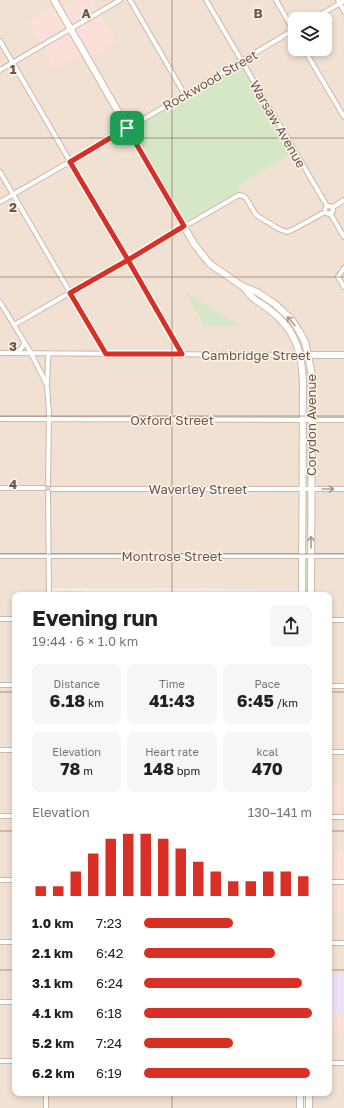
<!DOCTYPE html>
<html lang="en">
<head>
<meta charset="utf-8">
<style>
  body { margin:0; font-family:"Golos Text",sans-serif; background:#f6f6f6; color:#202124; height:100vh; display:flex; flex-direction:column; font-size:15px; white-space:nowrap }
  * { box-sizing:border-box; margin:0 }
  p { font-size:13px; color:#757577 }
  .icon { flex:none; width:22px; height:22px; fill:none; stroke:currentColor; stroke-width:2; stroke-linecap:round; stroke-linejoin:round }
  .map { position:relative; flex:1; overflow:hidden }
  .panel { position:absolute; left:12px; top:592px; width:320px; height:504px; display:flex; flex-direction:column; background:#fff; border-radius:8px; box-shadow:0 2px 6px #0003 }
  .panel>* { flex:none }
  .controls { position:absolute; left:288px; top:12px; display:grid; gap:8px }
  .controls a { display:grid; place-items:center; width:44px; height:44px; border-radius:8px; background:#fff; box-shadow:0 2px 6px #0003; font-size:20px }
  .pin { position:absolute; display:grid; place-items:center; width:34px; height:34px; color:#fff; margin:-17px; border-radius:8px; box-shadow:0 2px 6px #0006 }
  .round { display:grid; place-items:center; flex:none; width:42px; height:42px; border-radius:8px; background:#f6f6f6 }
  .overview { display:flex; align-items:center; justify-content:space-between; height:68px; padding:0 20px }
  h1 { font-size:22px; font-weight:700; line-height:30px }
  .stats { display:grid; grid-template-columns:repeat(3,1fr); gap:6px; height:68px; padding:4px 20px }
  .stats div { display:grid; align-content:center; border-radius:8px; background:#f6f6f6; text-align:center }
  .stats b { font-size:17px; font-weight:700 }
  .stats small { font-size:11px; font-weight:400 }
  .stats p { font-size:11px }
  .chart { height:112px; padding:8px 20px }
  .chart p { display:flex; justify-content:space-between }
  .chart svg { width:100%; height:72px; margin-top:4px; stroke:#d93025; stroke-width:6 }
  ul { padding:0 20px; list-style:none; font-size:13px }
  li { display:grid; grid-template-columns:64px 48px 1fr; align-items:center; height:30px }
  li i { height:10px; border-radius:5px; background:#d93025 }
  .map>svg:first-child { display:block }
</style>
</head>
<body>
<div class="map">
<svg width="344" height="1108" viewBox="0 0 344 1108">
  <rect width="100%" height="100%" fill="#faf0e4"/>
  <!-- residential -->
  <g fill="#f1e1d3" fill-rule="evenodd">
    <path d="M 0,0 L 77,0 L 60,10 L 57,6 L 29,22 L 45,50 L 84,52 L 116,42 L 92,0 L 344,0 L 344,851 L 334,851 L 334,817 L 341,784 L 329,784 L 329,595 L 311,595 L 308,355 L 301,360 L 302,589 L 49,588 L 49,595 L 15,595 L 15,1093 L 300,1093 L 300,1108 L 0,1108 ZM 295,19 L 325,19 L 325,49 L 295,49 ZM 241,61 L 295,152 L 238,186 L 241,195 L 237,196 Z"/>
    <rect x="329" y="912" width="15" height="61"/>
    <polygon points="329,1033 344,1033 344,1108 309,1108 309,1093 329,1093"/>
  </g>
  <!-- commercial -->
  <g fill="#fae0d9">
    <polygon points="77,0 92,0 116,42 87,59 84,53 55,69 29,22 57,6 60,10"/>
    <polygon points="329,784 341,784 340,817 334,818 334,851 344,851 344,912 329,912"/>
    <polygon points="329,1013 344,1014 344,1033 329,1033"/>
  </g>
  <!-- education -->
  <g fill="#ede1f6">
    <polygon points="297,590 297,595 55,595 55,591"/>
    <polygon points="329,973 344,973 344,1014 329,1013"/>
  </g>
  <!-- green -->
  <g fill="#d5e7c4">
    <polygon points="241,61 295,152 238,186 241,195 185,226 127,128"/>
    <polygon points="185,292 242,326 205,326"/>
    <path d="M 306,363 C 311,379 310,397 310,415 L 308,416 L 306,415 Z"/>
    <polygon points="307,423 310,424 309,484 308,485 306,483 306,424"/>
    <polygon points="307,492 309,492 309,552 308,552 306,551 306,494"/>
    <polygon points="306,559 309,560 309,595 305,595"/>
    <rect x="55" y="591" width="27" height="4"/>
    <rect x="176" y="592" width="30" height="3"/>
    <polygon points="266,592 295,593 295,595 266,595"/>
  </g>
  <g fill="none" stroke-linecap="round" stroke-linejoin="round">
    <!-- street casing -->
    <g stroke="#cbb7ac" stroke-width="6">
      <g id="street">
        <polyline points="130,0 185,95"/>
        <polyline points="206,0 327,206"/>
        <polyline points="276,0 295,33"/>
        <polyline points="338,0 344,11"/>
        <polyline points="313,19 344,1"/>
        <polyline points="0,41 182,354"/>
        <polyline points="304,49 344,117"/>
        <polyline points="0,70 120,0"/>
        <polyline points="0,172 106,354"/>
        <polyline points="0,202 185,95 295,29"/>
        <circle cx="329" cy="210" r="4"/>
        <polyline points="332,208 344,200"/>
        <polyline points="330,213 344,237"/>
        <polyline points="344,268 338,277 344,287"/>
        <polyline points="0,302 31,353 47,385 49,414 48,484"/>
        <polyline points="14,325 239,195 243,196 246,198 256,215 279,229 287,232 294,229 325,212"/>
        <polyline points="0,353 308,355"/>
        <polyline points="18,353 25,343"/>
        <polyline points="47,385 48,359 49,354"/>
        <polyline points="0,419 344,420"/>
        <polyline points="0,488 44,488"/>
        <polyline points="52,489 344,489"/>
        <polyline points="48,492 49,595"/>
        <polyline points="0,556 344,556"/>
        <polyline points="0,619 15,619"/>
        <polyline points="329,620 344,620"/>
        <polyline points="0,685 15,685"/>
        <polyline points="329,686 344,686"/>
        <polyline points="0,750 15,750"/>
        <polyline points="329,752 344,752"/>
        <polyline points="0,816 15,816"/>
        <polyline points="329,817 344,817"/>
        <polyline points="0,880 15,880"/>
        <polyline points="329,882 344,882"/>
        <polyline points="0,942 15,942"/>
        <polyline points="329,943 344,943"/>
        <polyline points="0,1002 15,1002"/>
        <polyline points="0,1061 15,1061"/>
        <polyline points="329,1063 344,1063"/>
        <polyline points="46,1108 46,1093"/>
      </g>
    </g>
    <!-- secondary casing -->
    <g stroke="#cfb9ac" stroke-width="8">
      <g id="secondary">
        <polyline points="54,0 194,244 210,264 242,286 257,292 275,304 292,320 299,331 305,342 308,355 312,376 311,595"/>
        <path d="M 244,288 C 247,291 249,294 252,297 C 257,302 264,305 270,310 C 296,330 302,352 303,384 L 302,595"/>
        <polyline points="308,355 344,355"/>
        <polyline points="300,1108 300,1093"/>
        <polyline points="309,1108 309,1093"/>
      </g>
    </g>
    <!-- street -->
    <use href="#street" stroke="#fff" stroke-width="4"/>
    <!-- secondary -->
    <use href="#secondary" stroke="#fff" stroke-width="6"/>
  </g>
  <!-- one-way arrows -->
  <defs><path id="oneway-shaft" d="M-6 0H5M1.5-3L5.5 0L1.5 3" fill="none" stroke-width="1.6" stroke-linecap="round" stroke-linejoin="round"/></defs>
  <g stroke="#aa9a94">
    <use href="#oneway-shaft" transform="translate(291 321) rotate(-130)"/>
    <use href="#oneway-shaft" transform="translate(328 489)"/>
    <use href="#oneway-shaft" transform="translate(311 542) rotate(-90)"/>
  </g>
  <g fill="none" stroke-linecap="round" stroke-linejoin="round">
    <!-- route casing -->
    <g stroke="#fff" stroke-width="8">
      <polyline id="route" points="127,128 70,162 128,260 70,293 106,354 182,354 128,260 184,226 127,128"/>
    </g>
    <!-- route -->
    <use href="#route" stroke="#d93025" stroke-width="5"/>
  </g>
  <!-- grid -->
  <path fill="none" stroke="#71564c" stroke-width="1" stroke-opacity="0.55" d="M 172,0 L 172,595M 0,138 L 344,138M 0,277 L 344,277M 0,416 L 344,416M 0,554 L 344,554M 0,692 L 15,692M 329,692 L 344,692M 0,831 L 15,831M 329,831 L 344,831M 0,970 L 15,970M 329,970 L 344,970M 172,1093 L 172,1108"/>
  <g text-anchor="middle" dominant-baseline="central" stroke-width="3" stroke-linejoin="round" paint-order="stroke">
    <!-- street labels -->
    <g font-size="13" fill="#71564c" stroke="#fdf4ea">
      <text transform="translate(210 80) rotate(-30)">Rockwood Street</text>
      <text transform="translate(278 124) rotate(60)">Warsaw Avenue</text>
      <text x="256" y="355">Cambridge Street</text>
      <text x="172" y="420">Oxford Street</text>
      <text transform="translate(311 425) rotate(-90)">Corydon Avenue</text>
      <text x="198" y="489">Waverley Street</text>
      <text x="172" y="556">Montrose Street</text>
    </g>
  </g>
  <g font-size="13" text-anchor="middle" font-weight="bold" fill="#71564c" stroke="#fdf4ea" stroke-width="3" stroke-linejoin="round" paint-order="stroke">
    <text x="86" y="18">A</text>
    <text x="258" y="18">B</text>
    <text x="13" y="74">1</text>
    <text x="13" y="212">2</text>
    <text x="13" y="351">3</text>
    <text x="13" y="489">4</text>
  </g>
</svg>
<div class="controls">
<a><svg class="icon" aria-label="layers" viewBox="0 0 24 24"><path d="M12 4l9 5-9 5-9-5zM3 14l9 5 9-5"/></svg></a>
</div>
<div class="pin" style="left:127px;top:128px;background:#1e9e55"><svg class="icon" aria-label="arrive" viewBox="0 0 24 24"><path d="M6 21V4h12l-3 4 3 4H6"/></svg></div>
<section class="panel">
<div class="overview"><div><h1>Evening run</h1><p>19:44 · 6 × 1.0 km</p></div><a class="round"><svg class="icon" aria-label="share" viewBox="0 0 24 24"><path d="M12 15V3M7 8l5-5 5 5M5 13v7h14v-7"/></svg></a></div>
<div class="stats">
<div><p>Distance</p><b>6.18<small> km</small></b></div>
<div><p>Time</p><b>41:43</b></div>
<div><p>Pace</p><b>6:45<small> /km</small></b></div>
</div>
<div class="stats">
<div><p>Elevation</p><b>78<small> m</small></b></div>
<div><p>Heart rate</p><b>148<small> bpm</small></b></div>
<div><p>kcal</p><b>470</b></div>
</div>
<div class="chart"><p><span>Elevation</span>130–141 m</p>
<svg viewBox="0 0 160 44" preserveAspectRatio="none"><path d="M5 44V38M15 44V38M25 44V29M35 44V18M45 44V9M55 44V6M65 44V6M75 44V9M85 44V15M95 44V23M105 44V29M115 44V35M125 44V35M135 44V29M145 44V29M155 44V32"/></svg>
</div>
<ul>
<li><b>1.0 km</b>7:23<i style="width:53%"></i></li>
<li><b>2.1 km</b>6:42<i style="width:78%"></i></li>
<li><b>3.1 km</b>6:24<i style="width:94%"></i></li>
<li><b>4.1 km</b>6:18<i style="width:100%"></i></li>
<li><b>5.2 km</b>7:24<i style="width:53%"></i></li>
<li><b>6.2 km</b>6:19<i style="width:99%"></i></li>
</ul>
</section>
</div>
</body>
</html>
